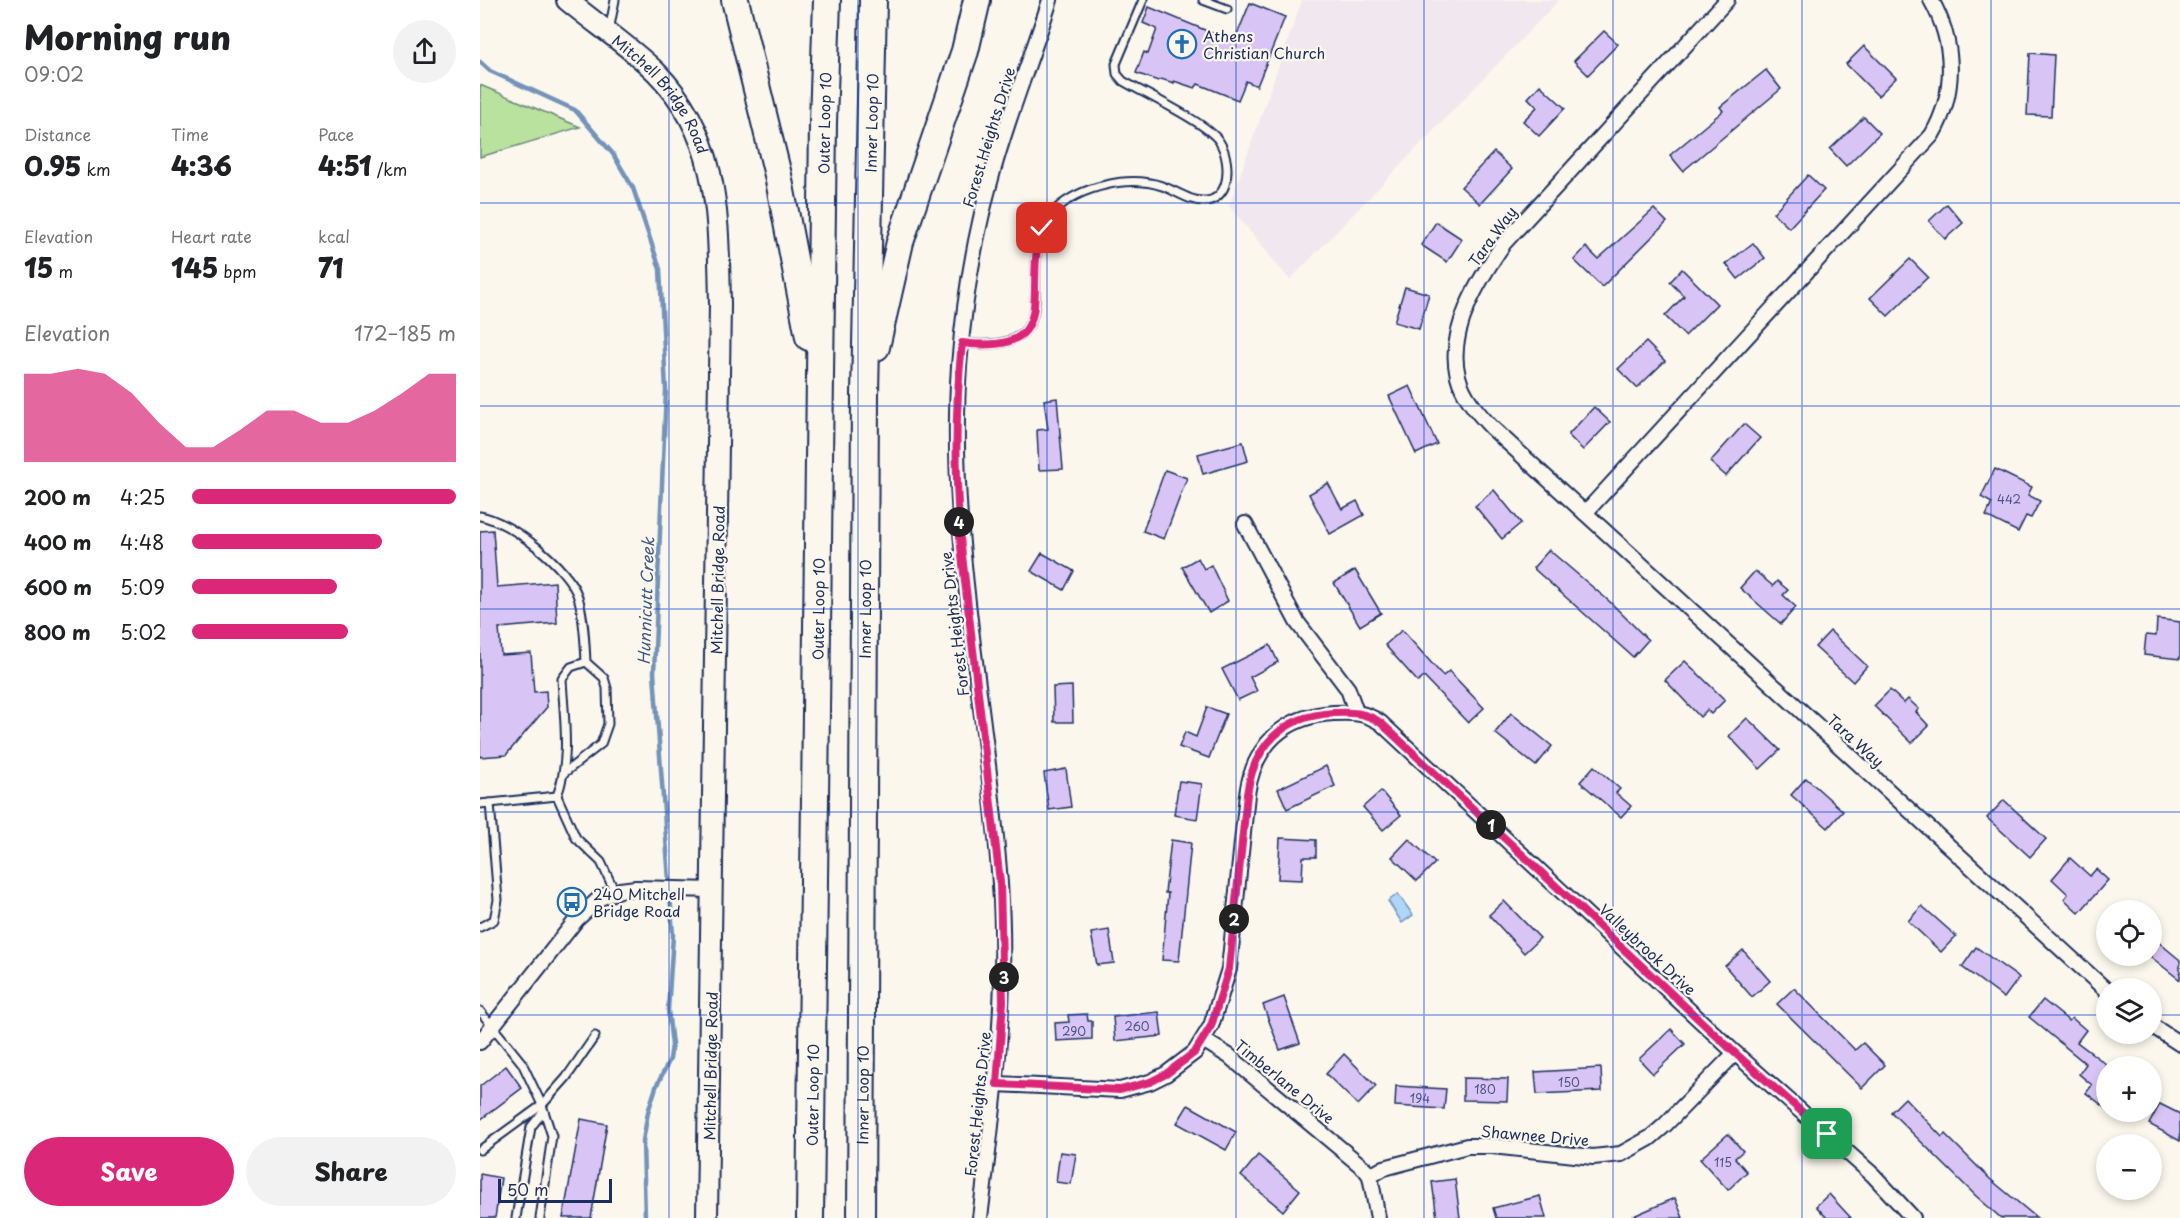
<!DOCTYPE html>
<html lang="en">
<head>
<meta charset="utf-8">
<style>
  body { margin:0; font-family:"Playpen Sans",sans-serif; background:#f2f2f2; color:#202124; height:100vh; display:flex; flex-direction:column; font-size:22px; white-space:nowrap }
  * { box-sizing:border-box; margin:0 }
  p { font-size:20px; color:#757577 }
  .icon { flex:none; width:33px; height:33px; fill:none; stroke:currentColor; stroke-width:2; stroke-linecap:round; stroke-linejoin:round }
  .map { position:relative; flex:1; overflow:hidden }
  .panel { display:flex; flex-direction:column; background:#fff; width:480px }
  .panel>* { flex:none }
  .controls { position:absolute; left:1616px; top:900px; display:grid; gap:12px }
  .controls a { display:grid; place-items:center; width:66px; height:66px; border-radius:50%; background:#fff; box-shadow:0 3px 9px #0003; font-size:30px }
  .scale { position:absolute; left:18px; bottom:15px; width:114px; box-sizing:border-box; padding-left:6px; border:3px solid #1b2f5e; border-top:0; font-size:16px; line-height:21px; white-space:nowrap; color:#1b2f5e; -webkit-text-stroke:4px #fbf7ec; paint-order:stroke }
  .pin { position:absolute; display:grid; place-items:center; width:51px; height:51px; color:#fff; margin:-26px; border-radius:12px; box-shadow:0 3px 9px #0006 }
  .km { position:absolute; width:30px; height:30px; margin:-15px; border-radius:50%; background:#222; color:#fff; font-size:16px; line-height:30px; text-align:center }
  .round { display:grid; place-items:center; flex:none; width:63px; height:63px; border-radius:32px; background:#f2f2f2 }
  .summary { display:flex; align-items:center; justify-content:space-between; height:102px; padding:0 24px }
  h1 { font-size:33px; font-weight:800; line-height:45px }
  .stats { display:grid; grid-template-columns:repeat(3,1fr); gap:9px; height:102px; padding:6px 24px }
  .stats div { display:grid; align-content:center }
  .stats b { font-size:26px; font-weight:800 }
  .stats small { font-size:16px; font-weight:400 }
  .stats p { font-size:16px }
  .chart { height:168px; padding:12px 24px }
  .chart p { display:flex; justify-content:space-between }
  .chart svg { width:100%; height:108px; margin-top:6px; fill:#db2777; opacity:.7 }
  .primary-button { display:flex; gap:12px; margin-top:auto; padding:12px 24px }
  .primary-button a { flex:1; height:69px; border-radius:36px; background:#db2777; color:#fff; font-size:24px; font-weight:800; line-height:69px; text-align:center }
  .primary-button a+a { background:#f2f2f2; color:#202124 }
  ul { padding:0 24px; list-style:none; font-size:20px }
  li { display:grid; grid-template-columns:96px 72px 1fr; align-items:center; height:45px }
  li i { height:15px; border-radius:8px; background:#db2777 }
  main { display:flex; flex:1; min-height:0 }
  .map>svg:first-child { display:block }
</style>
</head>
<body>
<main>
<section class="panel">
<div class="summary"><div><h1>Morning run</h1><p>09:02</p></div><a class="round"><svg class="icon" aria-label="share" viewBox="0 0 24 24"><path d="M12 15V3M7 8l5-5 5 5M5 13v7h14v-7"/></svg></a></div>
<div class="stats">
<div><p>Distance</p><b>0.95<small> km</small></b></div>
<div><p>Time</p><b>4:36</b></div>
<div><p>Pace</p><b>4:51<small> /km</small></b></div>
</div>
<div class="stats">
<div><p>Elevation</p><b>15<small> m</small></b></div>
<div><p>Heart rate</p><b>145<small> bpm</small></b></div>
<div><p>kcal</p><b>71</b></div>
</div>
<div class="chart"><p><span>Elevation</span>172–185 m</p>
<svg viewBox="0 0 160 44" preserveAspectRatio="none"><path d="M0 44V8L10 8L20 6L30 8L40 16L50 28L60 38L70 38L80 31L90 23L100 23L110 28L120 28L130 23L140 16L150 8L160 8V44z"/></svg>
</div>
<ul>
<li><b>200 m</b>4:25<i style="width:100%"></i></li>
<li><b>400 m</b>4:48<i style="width:72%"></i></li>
<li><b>600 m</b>5:09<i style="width:55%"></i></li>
<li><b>800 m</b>5:02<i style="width:59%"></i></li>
</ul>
<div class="primary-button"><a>Save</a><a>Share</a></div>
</section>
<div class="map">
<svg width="1700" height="1218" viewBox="0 0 1700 1218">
  <rect width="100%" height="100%" fill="#fbf7ec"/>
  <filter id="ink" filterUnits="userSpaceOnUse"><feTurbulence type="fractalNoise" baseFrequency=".0167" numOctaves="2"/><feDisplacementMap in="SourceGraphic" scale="12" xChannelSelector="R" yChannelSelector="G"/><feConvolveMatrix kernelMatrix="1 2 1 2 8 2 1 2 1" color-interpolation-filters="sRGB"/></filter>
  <g filter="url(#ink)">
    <!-- built -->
    <polygon fill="#f1e8ef" points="822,0 1079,0 810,280 749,206"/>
    <!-- green -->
    <polygon fill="#b8e29e" stroke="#6a887e" stroke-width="1.5" points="0,85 100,127 0,157"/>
    <!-- water -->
    <polygon fill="#add6f8" stroke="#7393ba" stroke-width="1.5" points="918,894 933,915 922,923 908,901"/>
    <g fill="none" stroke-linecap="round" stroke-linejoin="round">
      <!-- stream -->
      <polyline stroke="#7393ba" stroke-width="4.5" points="0,62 10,71 95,110 133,154 153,188 180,269 186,390 174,673 193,935 188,1010 192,1045 190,1059 176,1087 168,1112 163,1141 165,1218"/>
    </g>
    <!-- building -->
    <g fill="#d9c5f5" stroke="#1b2f5e" stroke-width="1.5">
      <polygon points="770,3 805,17 777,86 766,81 758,100 718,84 715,88 694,81 694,83 681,79 678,81 656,73 664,52 668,54 677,29 663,23 669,7 754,42"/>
      <polygon points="1124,31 1138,44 1108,75 1094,61"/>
      <polygon points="1384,46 1416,78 1398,96 1366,64"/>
      <polygon points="1550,53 1574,55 1571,116 1547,115"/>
      <polygon points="1286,70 1301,89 1203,171 1190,155 1243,111 1240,107"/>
      <polygon points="1060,85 1085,108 1059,136 1043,121 1057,107 1048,98"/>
      <polygon points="1384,117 1400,133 1366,166 1350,149"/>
      <polygon points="1014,152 1032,169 1000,204 981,187"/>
      <polygon points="1328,175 1344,190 1309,228 1293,213"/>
      <polygon points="1467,204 1483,223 1465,239 1449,221"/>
      <polygon points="1174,209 1187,222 1122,287 1094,260 1106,247 1118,259"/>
      <polygon points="956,222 982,239 967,262 941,245"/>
      <polygon points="1273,243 1285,258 1258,279 1246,264"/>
      <polygon points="1430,259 1448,277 1408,316 1390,298"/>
      <polygon points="1202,269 1237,304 1205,336 1185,316 1204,296 1190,282"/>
      <polygon points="925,287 949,294 939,329 914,322"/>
      <polygon points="1166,342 1185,361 1157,388 1138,369"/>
      <polygon points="930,386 957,444 936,454 909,396"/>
      <polygon points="577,398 583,469 559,470 557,430 568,429 564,400"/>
      <polygon points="1114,407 1130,422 1103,450 1088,435"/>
      <polygon points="1264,424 1280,438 1246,476 1230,462"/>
      <polygon points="763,442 768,461 723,474 718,454"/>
      <polygon points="1515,469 1552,487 1548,495 1560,501 1551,518 1546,516 1538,532 1506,516 1512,503 1501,497"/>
      <polygon points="685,470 707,478 684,539 663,531"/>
      <polygon points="848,483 862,509 877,501 884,515 850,534 829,494"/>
      <polygon points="1014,490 1041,523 1022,539 995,506"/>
      <polygon points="13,530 17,587 75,582 77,623 19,628 21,655 51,653 54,692 66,691 67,707 26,755 0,757 0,531"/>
      <polygon points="1069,550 1129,601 1168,640 1153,657 1053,568"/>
      <polygon points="562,553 594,571 584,590 551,571"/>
      <polygon points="718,558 724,569 731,565 748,601 729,613 702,567"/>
      <polygon points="875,570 901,613 880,626 854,583"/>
      <polygon points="1275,571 1293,586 1297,581 1308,590 1303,595 1316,607 1301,624 1260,588"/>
      <polygon points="1677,619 1700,622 1700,659 1664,655 1666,635 1676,636"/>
      <polygon points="922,630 963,676 969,671 1004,708 988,723 944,677 938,682 905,645"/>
      <polygon points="1350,631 1387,666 1373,682 1335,647"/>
      <polygon points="790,645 798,662 770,677 777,691 758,700 742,669"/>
      <polygon points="1205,661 1245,700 1231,714 1227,710 1220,717 1185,680"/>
      <polygon points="592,686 593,722 574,722 573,687"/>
      <polygon points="1410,690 1424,703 1428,699 1439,709 1436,712 1449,726 1432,743 1394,706"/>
      <polygon points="727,707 746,714 729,758 699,747 705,732 716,737"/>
      <polygon points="1031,713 1072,746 1056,766 1015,733"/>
      <polygon points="1267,718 1300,750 1280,769 1249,736"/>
      <polygon points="846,766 855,786 807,809 798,789"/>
      <polygon points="1114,766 1140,789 1136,793 1151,806 1141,817 1100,782"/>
      <polygon points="586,769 591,807 569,810 564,773"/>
      <polygon points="1326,778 1363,811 1348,828 1311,795"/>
      <polygon points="699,781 722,784 717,819 694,815"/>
      <polygon points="901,791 921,815 903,830 883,807"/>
      <polygon points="1524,800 1566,839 1550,857 1507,818"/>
      <polygon points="800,838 836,840 836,857 823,857 822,880 798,879"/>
      <polygon points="929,839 955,863 937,881 912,857"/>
      <polygon points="691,840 711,843 699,961 682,960 688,893 685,893"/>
      <polygon points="1590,858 1610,876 1616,869 1628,880 1599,913 1584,899 1588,894 1572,879"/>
      <polygon points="1024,901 1060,938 1044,953 1009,915"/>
      <polygon points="1442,906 1476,936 1461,952 1428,921"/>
      <polygon points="629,930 634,963 617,965 611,933"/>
      <polygon points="1671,936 1700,960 1700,980 1671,957"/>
      <polygon points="1496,947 1539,978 1524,998 1482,967"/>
      <polygon points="1263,950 1290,981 1272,997 1245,966"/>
      <polygon points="1314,988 1375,1050 1383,1043 1405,1065 1382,1088 1297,1004"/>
      <polygon points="804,997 820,1043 800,1050 783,1005"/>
      <polygon points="1563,1000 1589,1021 1592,1018 1606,1030 1597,1042 1626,1064 1626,1108 1606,1093 1612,1085 1599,1074 1606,1064 1549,1017"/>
      <polygon points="679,1012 682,1036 635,1041 633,1017"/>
      <polygon points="607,1014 608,1021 612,1021 612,1039 576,1041 575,1023 589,1022 588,1015"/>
      <polygon points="1191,1029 1205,1044 1173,1074 1159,1059"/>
      <polygon points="864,1054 896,1086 878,1105 846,1074"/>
      <polygon points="26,1066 42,1088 0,1120 0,1086"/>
      <polygon points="1121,1068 1122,1091 1057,1094 1055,1072"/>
      <polygon points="983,1078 1028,1079 1027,1101 983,1100"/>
      <polygon points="916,1086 966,1089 964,1109 915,1106"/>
      <polygon points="1425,1098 1462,1137 1465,1134 1510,1179 1557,1218 1521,1218 1496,1196 1411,1112"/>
      <polygon points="1680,1104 1700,1114 1700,1141 1669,1124"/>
      <polygon points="708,1105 756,1132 746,1150 697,1123"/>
      <polygon points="101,1119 127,1124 111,1218 83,1218"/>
      <polygon points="1248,1134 1263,1151 1255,1158 1267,1172 1248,1190 1220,1159"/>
      <polygon points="580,1152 596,1154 591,1184 576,1182"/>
      <polygon points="778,1155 820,1190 803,1211 761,1176"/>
      <polygon points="0,1174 21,1178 15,1218 0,1218"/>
      <polygon points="975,1179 980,1218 957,1218 952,1182"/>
      <polygon points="1349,1194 1371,1218 1347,1218 1336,1206"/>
      <polygon points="1060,1196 1066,1218 1016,1218 1013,1208"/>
      <polygon points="1195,1198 1203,1218 1149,1218"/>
    </g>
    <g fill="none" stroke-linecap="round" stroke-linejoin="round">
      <!-- lane casing -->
      <g stroke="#1b2f5e" stroke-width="11">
        <g id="lane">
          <polyline points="723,0 747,9"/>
          <polyline points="129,31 135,0"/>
          <path d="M 482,343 C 603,357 525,259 575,210 C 601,186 649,175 682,186 C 695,190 710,202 725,201 C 734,201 742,194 745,185 C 749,172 747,153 739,141 C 727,123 665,94 643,81 L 637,74 L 636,64 L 663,0"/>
          <path d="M 0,516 C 30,521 89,567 98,597 C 104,616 105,642 106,662 L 124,678 L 127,688 L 128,724 L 121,744 L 84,773"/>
          <path d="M 77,796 C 91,759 84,718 82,679 L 91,667 L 106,662"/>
          <polyline points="0,804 77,796 96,838 121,862 135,892"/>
          <polyline points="0,927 14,920 18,900 10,803"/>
          <polyline points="0,1011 42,1063 62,1105 72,1136 60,1218"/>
          <polyline points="0,1150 62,1105 86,1078 115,1036"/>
          <polyline points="36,1218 51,1127 63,1112"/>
        </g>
      </g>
      <!-- street casing -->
      <g stroke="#1b2f5e" stroke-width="18">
        <g id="street">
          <path d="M 1247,0 L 1024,243 C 1000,278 966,331 978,376 C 983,396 997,412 1011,427 L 1626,990"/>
          <path d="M 1105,513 L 1452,135 C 1477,92 1475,42 1451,0"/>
          <polyline points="765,524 817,622 868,689 876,712"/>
          <polyline points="1671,1025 1700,1044"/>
          <polyline points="723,1040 749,1056 885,1169 890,1176 898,1218"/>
          <polyline points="0,1042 97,919 120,898 140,890 156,888 234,890"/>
          <path d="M 517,1084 L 640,1090 L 670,1082 L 686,1074 L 715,1052 L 731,1026 L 749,969 L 767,794 C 774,745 804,716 853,713 C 872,712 885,712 901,723 L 1255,1053 L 1393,1175 L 1433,1218"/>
          <polyline points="890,1176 904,1168 987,1146 1012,1146 1113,1157 1141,1154 1170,1138 1185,1125 1255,1053"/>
          <path d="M 500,1218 C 514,1106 528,997 520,884 C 508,710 467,541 479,366 C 484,300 495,234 513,171 C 529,113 552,57 570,0"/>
        </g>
      </g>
      <!-- secondary casing -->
      <g stroke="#1b2f5e" stroke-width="24">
        <g id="secondary">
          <path id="s1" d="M 87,0 C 116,24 149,46 176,72 C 241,138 238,219 240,304 L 227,1218"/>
        </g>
      </g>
      <!-- highway casing -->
      <g stroke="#1b2f5e" stroke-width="30">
        <g id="highway">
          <polyline points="255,0 298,175 329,337"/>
          <polyline points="396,347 420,242 485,51 497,0"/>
          <path id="s2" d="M 330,1218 L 343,123 L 347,0"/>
          <path id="s3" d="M 381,1218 L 385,394 L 393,0"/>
        </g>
      </g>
      <!-- lane -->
      <use href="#lane" stroke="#fbf7ec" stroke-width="7"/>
      <!-- street -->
      <use href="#street" stroke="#fbf7ec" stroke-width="14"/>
      <!-- secondary -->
      <use href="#secondary" stroke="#fbf7ec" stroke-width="20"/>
      <!-- highway -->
      <use href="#highway" stroke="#fbf7ec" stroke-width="26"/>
    </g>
  </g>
  <g fill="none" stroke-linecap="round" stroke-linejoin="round" filter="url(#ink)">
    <!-- route casing -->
    <g stroke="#fff" stroke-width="12">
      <path id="route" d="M 562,228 C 541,287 586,356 482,343 C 475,408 475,473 480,538 L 520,882 L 523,1002 L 517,1084 L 640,1090 L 670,1082 L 686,1074 L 715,1052 L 731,1026 L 749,969 L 767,794 C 774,745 803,716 853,713 C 872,712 885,712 901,723 L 1255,1053 L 1347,1134"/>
    </g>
    <!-- route -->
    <use href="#route" stroke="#db2777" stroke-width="8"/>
  </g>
  <!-- grid -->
  <path fill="none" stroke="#1d4ed8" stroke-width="1.5" stroke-opacity="0.55" d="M 189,0 L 189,1218M 378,0 L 378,1218M 567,0 L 567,1218M 756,0 L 756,1218M 944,0 L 944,1218M 1133,0 L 1133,1218M 1322,0 L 1322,1218M 1511,0 L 1511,1218M 0,203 L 1700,203M 0,406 L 1700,406M 0,609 L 1700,609M 0,812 L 1700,812M 0,1015 L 1626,1015M 1671,1015 L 1700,1015"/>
  <!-- icons -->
  <defs>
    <g id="church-ring" transform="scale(1.5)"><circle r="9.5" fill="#fbf7ec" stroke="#1f6fb2" stroke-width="1.5"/><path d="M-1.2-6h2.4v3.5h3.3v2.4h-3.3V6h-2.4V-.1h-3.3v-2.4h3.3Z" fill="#1f6fb2"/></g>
    <g id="bus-ring" transform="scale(1.5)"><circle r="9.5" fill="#fbf7ec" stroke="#1f6fb2" stroke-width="1.5"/><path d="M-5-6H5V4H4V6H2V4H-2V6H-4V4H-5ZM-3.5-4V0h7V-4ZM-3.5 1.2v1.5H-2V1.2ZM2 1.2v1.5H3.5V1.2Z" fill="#1f6fb2"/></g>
  </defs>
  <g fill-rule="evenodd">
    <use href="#church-ring" x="702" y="44"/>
    <use href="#bus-ring" x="92" y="902"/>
  </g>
  <g text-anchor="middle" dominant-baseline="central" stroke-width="4.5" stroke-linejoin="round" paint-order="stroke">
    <!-- number labels -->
    <g font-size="12" fill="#4a5484">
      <text x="1529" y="499">442</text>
      <text x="657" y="1026">260</text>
      <text x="594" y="1031">290</text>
      <text x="1089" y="1082">150</text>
      <text x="1005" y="1089">180</text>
      <text x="940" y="1098">194</text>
      <text x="1243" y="1162">115</text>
    </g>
    <!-- poi labels -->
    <g font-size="15" fill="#1b2f5e" stroke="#fbf7ec" text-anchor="start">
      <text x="723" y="35">Athens<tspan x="723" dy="17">Christian Church</tspan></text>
      <text x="113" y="893">240 Mitchell<tspan x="113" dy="17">Bridge Road</tspan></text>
    </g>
    <!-- street labels -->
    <g font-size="15" fill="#1b2f5e" stroke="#fbf7ec">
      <text stroke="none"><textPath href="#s1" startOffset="135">Mitchell Bridge Road</textPath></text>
      <text stroke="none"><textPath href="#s2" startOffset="1095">Outer Loop 10</textPath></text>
      <text stroke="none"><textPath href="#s3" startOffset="1095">Inner Loop 10</textPath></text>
      <text transform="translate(508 137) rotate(-73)">Forest Heights Drive</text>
      <text transform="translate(1012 236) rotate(-54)">Tara Way</text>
      <text transform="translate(237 580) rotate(-89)">Mitchell Bridge Road</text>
      <text stroke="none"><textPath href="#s2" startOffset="609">Outer Loop 10</textPath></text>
      <text stroke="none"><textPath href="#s3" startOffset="609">Inner Loop 10</textPath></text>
      <text transform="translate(474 624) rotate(-97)">Forest Heights Drive</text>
      <text transform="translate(1376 740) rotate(42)">Tara Way</text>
      <text transform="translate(1168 949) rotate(43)">Valleybrook Drive</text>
      <text transform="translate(230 1066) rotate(-89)">Mitchell Bridge Road</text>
      <text transform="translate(805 1081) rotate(39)">Timberlane Drive</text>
      <text stroke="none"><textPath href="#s2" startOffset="123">Outer Loop 10</textPath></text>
      <text stroke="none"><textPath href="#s3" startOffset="123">Inner Loop 10</textPath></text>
      <text transform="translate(497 1104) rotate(-84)">Forest Heights Drive</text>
      <text transform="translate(1055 1135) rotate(5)">Shawnee Drive</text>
    </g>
    <!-- water labels -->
    <g font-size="16" font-style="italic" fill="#405984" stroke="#fbf7ec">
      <text transform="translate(165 601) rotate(-88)">Hunnicutt Creek</text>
    </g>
  </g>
</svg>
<div class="controls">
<a><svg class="icon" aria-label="locate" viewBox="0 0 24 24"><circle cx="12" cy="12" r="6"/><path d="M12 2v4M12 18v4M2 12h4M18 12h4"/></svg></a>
<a><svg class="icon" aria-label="layers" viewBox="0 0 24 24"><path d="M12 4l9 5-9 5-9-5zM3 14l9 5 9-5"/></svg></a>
<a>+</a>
<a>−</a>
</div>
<div class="scale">50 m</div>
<div class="pin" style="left:1347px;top:1134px;background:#1e9e55"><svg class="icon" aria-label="arrive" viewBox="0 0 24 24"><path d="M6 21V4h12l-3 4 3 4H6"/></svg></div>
<div class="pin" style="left:562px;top:228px;background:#d93025"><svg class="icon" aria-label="check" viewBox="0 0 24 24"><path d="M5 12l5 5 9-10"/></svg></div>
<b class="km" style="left:1011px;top:825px">1</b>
<b class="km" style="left:754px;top:919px">2</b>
<b class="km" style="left:524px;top:977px">3</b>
<b class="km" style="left:479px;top:522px">4</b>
</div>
</main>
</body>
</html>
